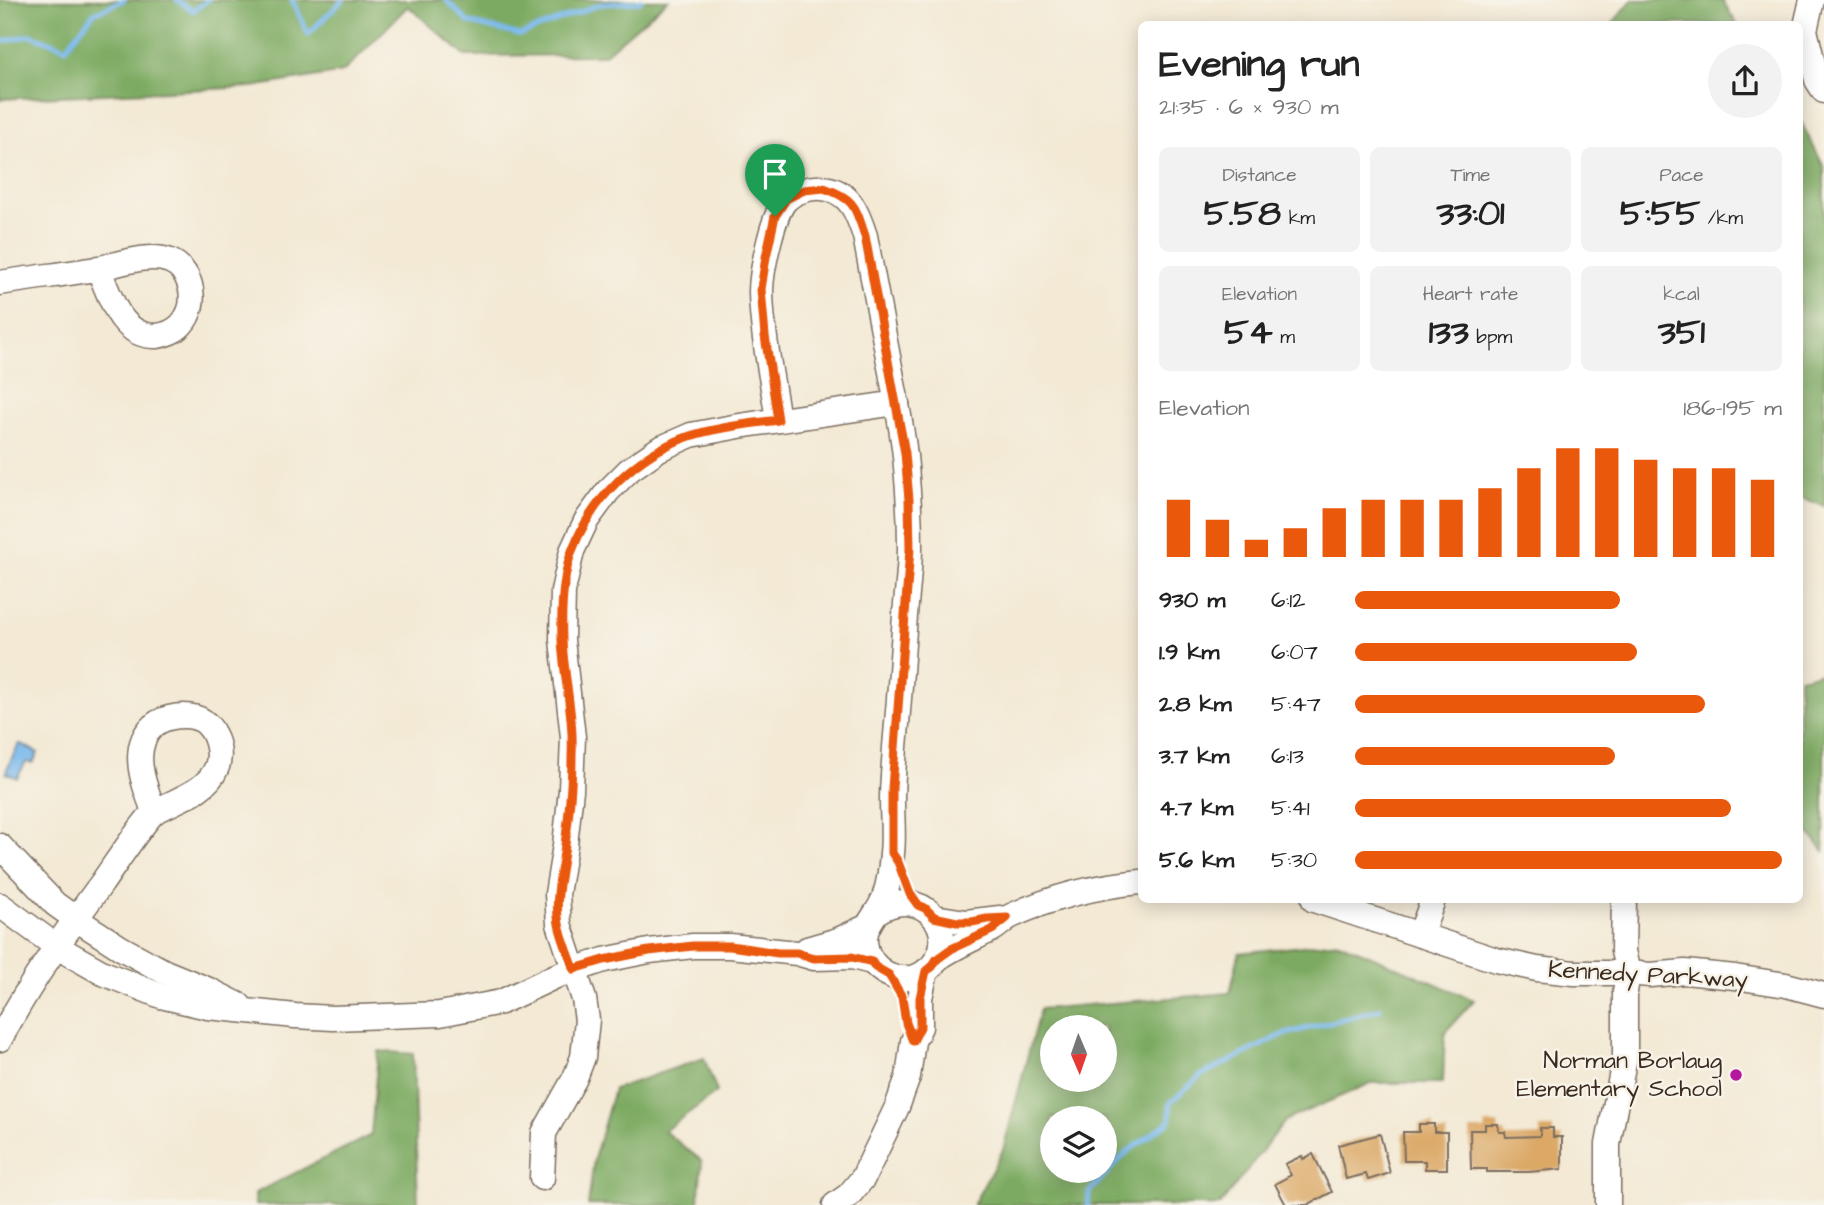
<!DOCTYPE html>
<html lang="en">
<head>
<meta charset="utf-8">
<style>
  body { margin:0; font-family:"Architects Daughter",sans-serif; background:#f2f2f2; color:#222; height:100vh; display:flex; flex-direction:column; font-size:26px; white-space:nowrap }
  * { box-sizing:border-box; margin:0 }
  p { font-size:23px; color:#767676 }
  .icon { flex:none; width:38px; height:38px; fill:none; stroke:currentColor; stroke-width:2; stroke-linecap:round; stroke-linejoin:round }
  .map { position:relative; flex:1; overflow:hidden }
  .drawer { position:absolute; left:1138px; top:21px; width:665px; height:882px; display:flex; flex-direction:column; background:#fff; border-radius:10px; box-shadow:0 4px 18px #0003 }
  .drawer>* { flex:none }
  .needle { width:46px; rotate:178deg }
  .fabs { position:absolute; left:1040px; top:1015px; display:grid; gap:14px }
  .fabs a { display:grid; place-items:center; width:77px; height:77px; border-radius:50%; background:#fff; box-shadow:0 4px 18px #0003; font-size:35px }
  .pin { position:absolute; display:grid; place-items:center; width:60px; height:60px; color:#fff; margin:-72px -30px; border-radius:50% 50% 50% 0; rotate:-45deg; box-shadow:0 0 7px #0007 }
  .pin .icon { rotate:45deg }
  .round { display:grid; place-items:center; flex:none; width:74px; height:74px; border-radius:37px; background:#f2f2f2 }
  .overview { display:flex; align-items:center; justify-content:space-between; height:119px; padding:0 21px }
  h1 { font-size:38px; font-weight:800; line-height:52px }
  .metrics { display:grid; grid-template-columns:repeat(3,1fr); gap:10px; height:119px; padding:7px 21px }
  .metrics div { display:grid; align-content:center; border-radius:10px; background:#f2f2f2; text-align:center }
  .metrics b { font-size:35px; font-weight:800 }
  .metrics small { font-size:19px; font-weight:400 }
  .metrics p { font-size:19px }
  .chart { height:196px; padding:14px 21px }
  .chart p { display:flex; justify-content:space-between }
  .chart svg { width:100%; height:126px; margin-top:7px; stroke:#ea580c; stroke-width:6 }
  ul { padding:0 21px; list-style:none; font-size:23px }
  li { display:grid; grid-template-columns:112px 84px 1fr; align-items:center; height:52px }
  li i { height:18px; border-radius:9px; background:#ea580c }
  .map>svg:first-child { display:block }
</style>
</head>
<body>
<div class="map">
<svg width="1824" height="1205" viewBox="0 0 1824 1205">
  <rect width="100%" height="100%" fill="#f7f3e8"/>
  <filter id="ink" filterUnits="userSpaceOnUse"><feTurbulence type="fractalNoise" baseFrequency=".0143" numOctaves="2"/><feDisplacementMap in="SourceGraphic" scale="14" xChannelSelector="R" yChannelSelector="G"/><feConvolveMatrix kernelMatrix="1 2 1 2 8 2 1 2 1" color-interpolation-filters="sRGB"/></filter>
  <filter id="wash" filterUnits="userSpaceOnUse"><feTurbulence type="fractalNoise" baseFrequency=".00686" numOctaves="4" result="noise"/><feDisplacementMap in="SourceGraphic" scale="28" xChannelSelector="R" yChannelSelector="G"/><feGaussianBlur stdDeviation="1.57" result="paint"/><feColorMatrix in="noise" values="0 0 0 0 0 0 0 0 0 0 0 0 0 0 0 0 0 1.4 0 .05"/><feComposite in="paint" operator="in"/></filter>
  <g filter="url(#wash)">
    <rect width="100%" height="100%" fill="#f3e9d4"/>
    <!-- forest -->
    <g fill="#7daa62" stroke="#5c6a40" stroke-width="2" fill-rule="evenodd">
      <polygon points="0,0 668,0 604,55 465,56 408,6 343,72 252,87 0,99"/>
      <polygon points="1632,0 1722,0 1737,24 1612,24"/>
      <polygon points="1799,118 1824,167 1824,506 1799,497"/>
      <polygon points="1824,672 1824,851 1799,821 1799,678"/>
      <path d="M 1339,942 L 1474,1000 L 1445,1032 L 1443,1083 L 1371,1083 L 1286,1120 L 1220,1205 L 973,1205 L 1003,1150 L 1040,1009 L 1230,993 L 1239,953 ZM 1052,1027 L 1104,1027 L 1104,1080 L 1052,1080 ZM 1052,1118 L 1104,1118 L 1104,1171 L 1052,1171 Z"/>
      <polygon points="378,1051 413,1054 418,1205 255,1205 255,1193 371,1135"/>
      <polygon points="704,1058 717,1092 664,1131 702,1161 698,1205 588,1205 594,1159 614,1089"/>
    </g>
    <!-- water -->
    <polygon fill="#79b9ed" stroke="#5a7286" stroke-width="2" points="19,744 21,744 38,753 33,763 26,762 17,778 6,773 6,771"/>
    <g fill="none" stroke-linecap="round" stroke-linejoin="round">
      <!-- stream -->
      <g stroke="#79b9ed" stroke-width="5">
        <polyline points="177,0 193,11 208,0"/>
        <polyline points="292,0 308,34 343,0"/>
        <polyline points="446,0 468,22 520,35 601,4 638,2 641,0"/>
        <polyline points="0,42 31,35 66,48 94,13 124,0"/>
        <polyline points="1088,1205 1089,1192 1127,1152 1170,1121 1170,1103 1200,1076 1282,1035 1380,1009"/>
      </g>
    </g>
    <g id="blocks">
      <!-- building -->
      <g fill="#dba866">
        <polygon points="1419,1124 1434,1124 1434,1132 1447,1132 1447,1169 1425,1169 1425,1161 1404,1161 1403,1132 1419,1132"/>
        <polygon points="1485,1124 1498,1124 1499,1132 1505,1132 1506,1137 1540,1136 1540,1128 1553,1128 1553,1137 1562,1137 1562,1169 1529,1172 1487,1172 1487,1169 1471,1169 1470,1130 1485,1130"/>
        <polygon points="1380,1134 1390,1173 1368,1180 1366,1174 1346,1179 1338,1145"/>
        <polygon points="1313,1154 1332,1192 1307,1205 1286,1205 1275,1184 1291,1175 1285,1164 1302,1156 1303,1159"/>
      </g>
    </g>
  </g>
  <g filter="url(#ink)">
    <use href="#blocks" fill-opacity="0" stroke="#7b6d5e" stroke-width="2"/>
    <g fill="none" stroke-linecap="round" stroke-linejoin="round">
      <!-- minor casing -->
      <g stroke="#7b6d5e" stroke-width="27">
        <g id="minor">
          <polyline points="1812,0 1805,30 1817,80 1824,91"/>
          <path d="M 0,283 C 32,278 64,274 96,269 C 117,265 149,252 170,261 C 180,265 187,275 190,285 C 194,299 191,314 181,325 C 175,331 165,335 157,336 C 120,338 110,295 98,268"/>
          <path d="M 778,420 C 772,378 762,335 761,292 C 761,273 773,211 787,199 C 795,191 811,187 822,188 C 850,190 858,214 865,236 C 874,282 882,327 891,372 C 896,400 902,428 905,456 C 908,486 910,516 910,546 C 910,569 907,592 905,615 C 902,659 899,703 895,747 C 894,765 892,782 892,800 C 892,817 894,836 892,853 C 891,867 888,888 883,900 C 878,914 866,922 865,938 C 864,972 908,993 932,966 C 962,931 921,883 877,912"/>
          <polyline points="0,846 55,904 76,919 121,948 165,972 209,990 239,1005"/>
          <polyline points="1314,900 1496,960 1537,969 1574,973 1628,973 1650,975 1685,972 1735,977 1786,985 1824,995"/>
          <polyline points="0,905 57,947 103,973 161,996 208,1007 295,1016 333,1018 440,1014 501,1002 556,976 604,960 649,951 693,946 730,946 797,953 814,958 852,957 872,962"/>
          <polyline points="934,917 966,922 1000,918"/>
          <polyline points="1420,935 1433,900"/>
          <polyline points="807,949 838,940 868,926"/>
          <path d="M 937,959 C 954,947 971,940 989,931 C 997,928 1003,920 1011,916 C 1052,897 1096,886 1141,882"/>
          <path d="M 0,1039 C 29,984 65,933 102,883 C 118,860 134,835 152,814 C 156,810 160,808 166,806 C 184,797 207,789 216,769 C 223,754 216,730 203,721 C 189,712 164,716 153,726 C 129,748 144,786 154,811"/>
          <polyline points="542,1178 544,1133 575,1078 583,1057 587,1020 584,999 559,924 557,894 565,845 571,790 573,737 562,640 563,591 572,551 586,521 608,491 629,470 659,449 691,435 739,426 897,403"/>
          <polyline points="835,1205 849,1195 863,1178 897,1107 908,1077 913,1041 920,1027 920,998 926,971"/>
          <polyline points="1608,1205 1608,1144 1625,1056 1625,992 1628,973 1623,951 1624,900"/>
        </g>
      </g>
      <!-- minor -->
      <use href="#minor" stroke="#fff" stroke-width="24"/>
    </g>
  </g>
  <g fill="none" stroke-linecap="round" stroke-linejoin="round" filter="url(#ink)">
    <!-- route casing -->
    <g stroke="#fff" stroke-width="14">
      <path id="route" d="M 824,188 C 855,199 855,206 865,236 L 905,453 L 909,500 L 910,549 L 892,788 L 892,853 L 898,862 L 910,894 L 918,905 L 925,908 L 934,917 L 957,922 L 972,922 L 987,919 L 1007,918 L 992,930 L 951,949 L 937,959 L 932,967 L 926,971 L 920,998 L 920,1027 L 913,1041 L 906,1023 L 902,997 L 889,975 L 875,967 L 872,962 L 852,957 L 814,958 L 797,953 L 778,953 L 730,946 L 693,946 L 649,951 L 604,960 L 574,969 C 569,954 562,939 559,924 C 554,898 562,871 565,845 C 569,815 572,786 572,756 C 574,716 564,679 562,640 C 561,611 562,578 572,551 C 592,498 637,454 690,436 C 717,427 750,424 778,420 L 765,336 L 761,289 L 766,257 L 775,216 L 786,199 L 804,190 Z"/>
    </g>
    <!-- route -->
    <use href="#route" stroke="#ea580c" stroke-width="9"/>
  </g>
  <!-- markers -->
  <circle fill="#b5179e" stroke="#f7f3e8" stroke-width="2.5" cx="1736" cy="1075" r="7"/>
  <g text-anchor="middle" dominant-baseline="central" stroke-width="5" stroke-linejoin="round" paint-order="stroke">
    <!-- street labels -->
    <g font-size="24" fill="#3b2a1e" stroke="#f7f3e8">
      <text transform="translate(1648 975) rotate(3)">Kennedy Parkway</text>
    </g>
    <!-- poi labels -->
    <g font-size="24" fill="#3b2a1e" stroke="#f7f3e8" text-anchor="end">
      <text x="1722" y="1061">Norman Borlaug<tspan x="1722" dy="28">Elementary School</tspan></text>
    </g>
  </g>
</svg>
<div class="fabs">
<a><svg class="needle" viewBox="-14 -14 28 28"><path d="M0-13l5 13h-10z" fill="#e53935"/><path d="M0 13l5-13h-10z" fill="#767676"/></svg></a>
<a><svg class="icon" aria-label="layers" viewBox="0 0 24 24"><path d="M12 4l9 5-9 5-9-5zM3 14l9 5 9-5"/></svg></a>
</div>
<div class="pin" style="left:775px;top:216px;background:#1e9e55"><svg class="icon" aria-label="arrive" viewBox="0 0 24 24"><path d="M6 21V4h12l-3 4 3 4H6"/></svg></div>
<section class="drawer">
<div class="overview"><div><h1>Evening run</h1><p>21:35 · 6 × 930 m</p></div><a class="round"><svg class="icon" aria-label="share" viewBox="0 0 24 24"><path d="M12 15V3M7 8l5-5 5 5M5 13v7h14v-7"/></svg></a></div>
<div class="metrics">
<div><p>Distance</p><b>5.58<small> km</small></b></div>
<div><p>Time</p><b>33:01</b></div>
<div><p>Pace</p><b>5:55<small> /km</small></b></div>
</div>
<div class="metrics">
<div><p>Elevation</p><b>54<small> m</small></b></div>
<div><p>Heart rate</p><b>133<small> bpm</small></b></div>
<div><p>kcal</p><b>351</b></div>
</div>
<div class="chart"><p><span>Elevation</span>186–195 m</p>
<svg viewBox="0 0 160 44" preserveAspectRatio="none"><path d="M5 44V24M15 44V31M25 44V38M35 44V34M45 44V27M55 44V24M65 44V24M75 44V24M85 44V20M95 44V13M105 44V6M115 44V6M125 44V10M135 44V13M145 44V13M155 44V17"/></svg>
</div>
<ul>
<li><b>930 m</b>6:12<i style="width:62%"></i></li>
<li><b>1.9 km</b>6:07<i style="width:66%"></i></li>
<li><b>2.8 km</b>5:47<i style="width:82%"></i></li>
<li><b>3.7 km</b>6:13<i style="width:61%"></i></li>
<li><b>4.7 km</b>5:41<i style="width:88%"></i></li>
<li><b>5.6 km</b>5:30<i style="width:100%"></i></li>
</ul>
</section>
</div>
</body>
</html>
